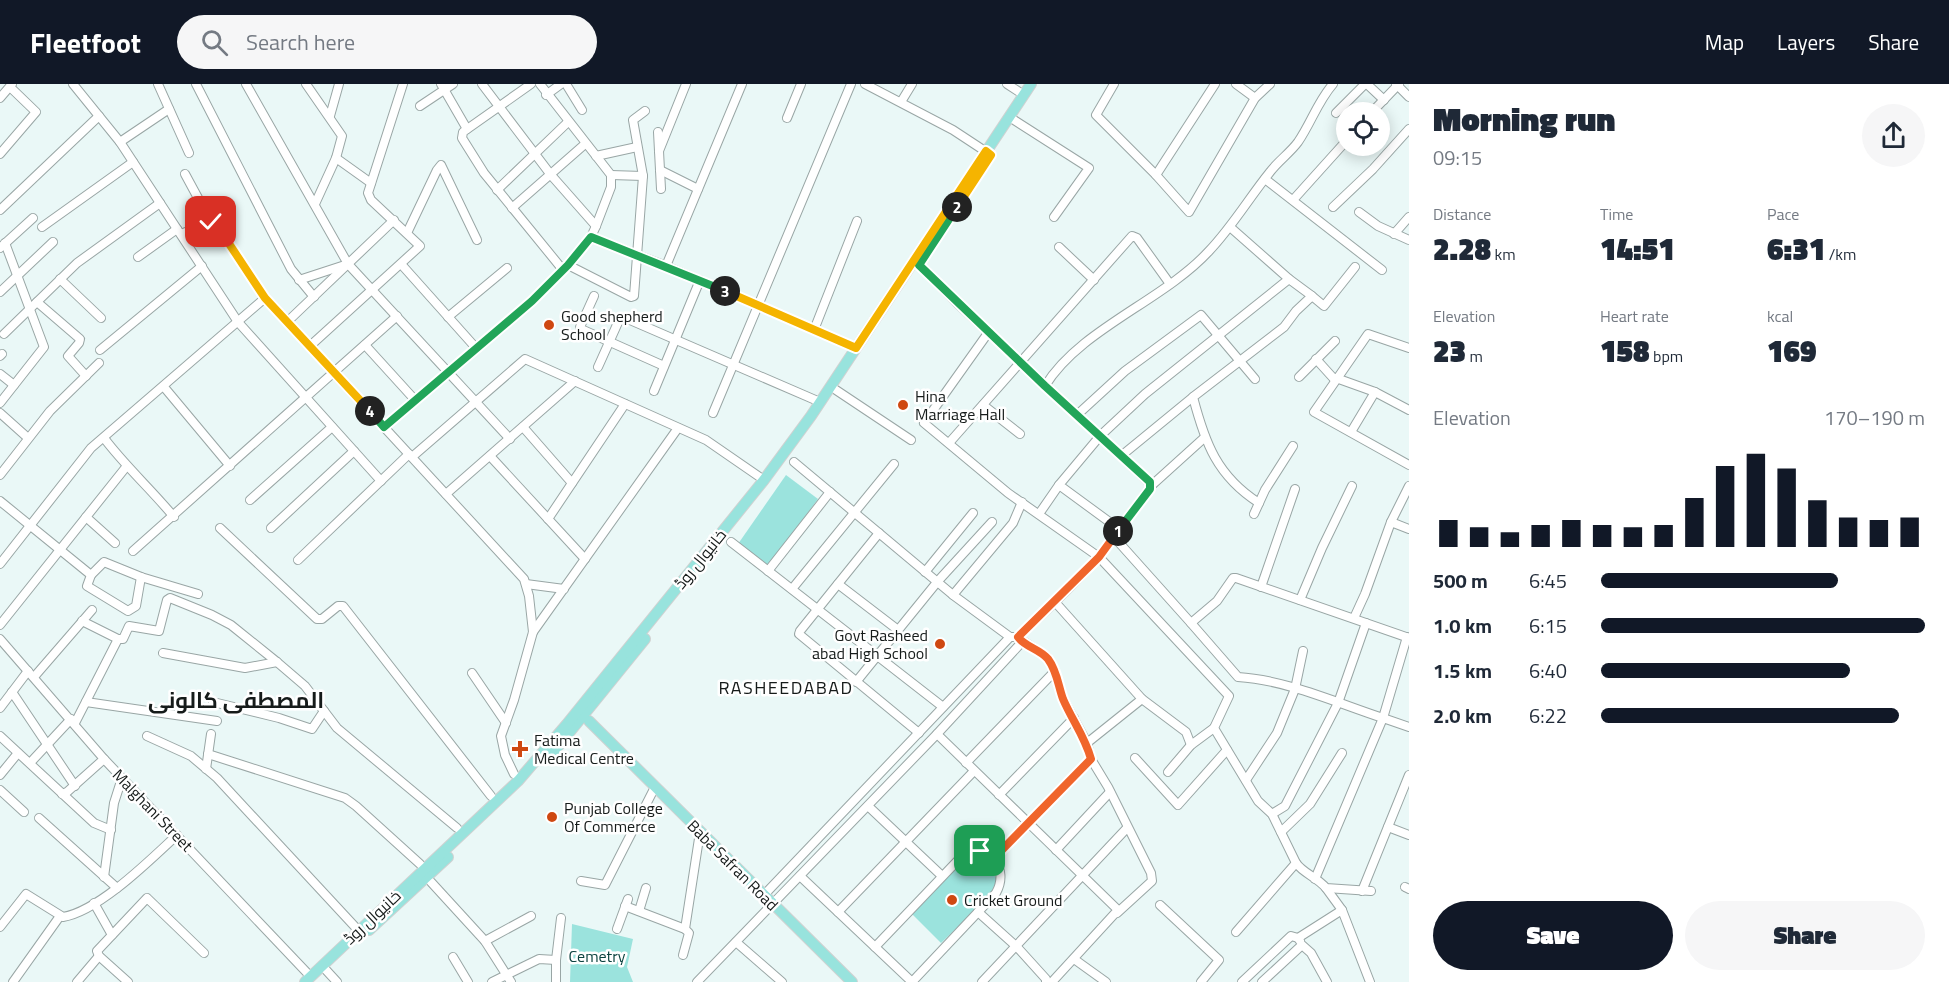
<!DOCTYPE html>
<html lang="en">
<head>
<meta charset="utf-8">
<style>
  body { margin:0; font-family:"Titillium Web",Cairo,sans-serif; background:#f6f6f7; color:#1f2937; height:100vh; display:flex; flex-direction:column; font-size:22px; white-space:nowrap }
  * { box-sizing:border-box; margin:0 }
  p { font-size:20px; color:#747a83 }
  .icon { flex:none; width:33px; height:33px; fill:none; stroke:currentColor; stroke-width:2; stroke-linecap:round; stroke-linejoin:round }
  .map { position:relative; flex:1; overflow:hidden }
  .panel { display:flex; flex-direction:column; background:#fff; width:540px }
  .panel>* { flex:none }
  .controls { position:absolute; left:1336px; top:18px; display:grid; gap:12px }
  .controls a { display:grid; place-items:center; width:54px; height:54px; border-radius:50%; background:#fff; box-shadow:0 3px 15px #0003; font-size:30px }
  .pin { position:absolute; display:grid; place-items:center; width:51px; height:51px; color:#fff; margin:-26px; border-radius:12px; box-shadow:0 3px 9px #0006 }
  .km { position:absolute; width:30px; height:30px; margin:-15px; border-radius:50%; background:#222; color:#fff; font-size:16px; line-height:30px; text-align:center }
  .round { display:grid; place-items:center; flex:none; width:63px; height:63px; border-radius:32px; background:#f6f6f7 }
  .head { display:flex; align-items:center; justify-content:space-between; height:102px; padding:0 24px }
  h1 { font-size:33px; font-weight:800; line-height:45px }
  .figures { display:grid; grid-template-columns:repeat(3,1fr); gap:9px; height:102px; padding:6px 24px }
  .figures div { display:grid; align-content:center }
  .figures b { font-size:30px; font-weight:800 }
  .figures small { font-size:16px; font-weight:400 }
  .figures p { font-size:16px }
  .chart { height:168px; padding:12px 24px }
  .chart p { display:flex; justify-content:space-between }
  .chart svg { width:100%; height:108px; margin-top:6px; stroke:#111827; stroke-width:6 }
  .button { display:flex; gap:12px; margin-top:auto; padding:12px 24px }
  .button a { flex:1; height:69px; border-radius:36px; background:#111827; color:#fff; font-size:24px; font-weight:800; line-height:69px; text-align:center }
  .button a+a { background:#f6f6f7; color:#1f2937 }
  ul { padding:0 24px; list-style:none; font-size:20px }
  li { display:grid; grid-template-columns:96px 72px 1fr; align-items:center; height:45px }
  li i { height:15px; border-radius:8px; background:#111827 }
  header { display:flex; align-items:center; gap:36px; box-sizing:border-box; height:84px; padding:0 30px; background:#111827; color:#fff }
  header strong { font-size:28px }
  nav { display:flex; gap:33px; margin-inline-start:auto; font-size:21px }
  .search { width:420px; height:54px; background:#f6f6f7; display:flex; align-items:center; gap:15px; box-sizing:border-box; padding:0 21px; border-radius:33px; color:#747a83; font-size:22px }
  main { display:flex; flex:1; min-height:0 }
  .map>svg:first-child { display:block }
</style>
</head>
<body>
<header>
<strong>Fleetfoot</strong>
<div class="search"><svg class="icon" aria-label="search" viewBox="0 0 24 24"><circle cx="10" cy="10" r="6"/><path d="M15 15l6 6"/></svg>Search here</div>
<nav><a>Map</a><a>Layers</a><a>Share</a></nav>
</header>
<main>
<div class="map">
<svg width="1409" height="898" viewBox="0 0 1409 898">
  <rect width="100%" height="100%" fill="#eaf8f7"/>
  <!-- green -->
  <g fill="#9be3dd">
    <polygon points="786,391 818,415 767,484 738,460"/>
    <path d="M 965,776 C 981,776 991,781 997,796 L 989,813 L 941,859 L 910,828 L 953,782 Z"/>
    <polygon points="572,840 633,855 627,883 633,898 570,898"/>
  </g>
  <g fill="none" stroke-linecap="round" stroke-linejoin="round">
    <!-- minor casing -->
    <g stroke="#99a6a5" stroke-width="10">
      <g id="minor">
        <polyline points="73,0 120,58 238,238 381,397"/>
        <polyline points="158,0 189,69"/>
        <polyline points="196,0 291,185 314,213"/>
        <polyline points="246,0 348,180 510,355"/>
        <polyline points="306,0 342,52 336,74 315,120"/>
        <polyline points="441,0 467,45"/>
        <polyline points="482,0 551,91 596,142"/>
        <polyline points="531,0 463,48 462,54 484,89 563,186"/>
        <polyline points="566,0 582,26"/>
        <polyline points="865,0 953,46 991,71"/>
        <polyline points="1007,0 1024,11"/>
        <polyline points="1114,0 1096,31 1156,91 1189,128 1255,14 1270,0"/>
        <polyline points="1236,0 1255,14"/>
        <polyline points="1367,0 1384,16"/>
        <polyline points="1396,0 1409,13"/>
        <polyline points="546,11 561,0"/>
        <polyline points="0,14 12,0"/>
        <polyline points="901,18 912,0"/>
        <polyline points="420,22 453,0"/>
        <polyline points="1372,28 1399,0"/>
        <polyline points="1336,29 1365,0"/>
        <polyline points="330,32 339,0"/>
        <polyline points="787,34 801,0"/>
        <polyline points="1014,36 1089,84 1054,133"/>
        <polyline points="658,48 661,105"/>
        <polyline points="120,58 169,25"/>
        <polyline points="659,67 686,0"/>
        <polyline points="0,70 36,28 10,3"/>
        <polyline points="596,72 637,63"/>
        <polyline points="336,74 371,99"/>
        <polyline points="660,86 698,105"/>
        <polyline points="185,90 211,138"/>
        <polyline points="611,91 643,92"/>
        <polyline points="1156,91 1215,0"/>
        <polyline points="1265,95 1382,186"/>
        <polyline points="497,106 568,38"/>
        <polyline points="1293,116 1347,56"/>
        <polyline points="1333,123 1373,85 1409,45"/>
        <polyline points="512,124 585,60"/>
        <polyline points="0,126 99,32"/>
        <polyline points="1359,128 1378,142 1409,156"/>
        <polyline points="42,143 133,78"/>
        <polyline points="1230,143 1289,195"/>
        <polyline points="407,149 437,86 441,81 477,156"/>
        <polyline points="181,150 211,138 216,140 265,214 524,495 529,512 533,548 514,616 501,652 505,671 514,690"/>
        <polyline points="1394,150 1409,133"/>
        <polyline points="591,153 666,182 856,264"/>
        <polyline points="1059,163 1094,196"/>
        <polyline points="0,164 33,134"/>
        <polyline points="138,173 177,145"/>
        <polyline points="401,180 476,264"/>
        <polyline points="568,181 631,213 634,212 643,92 633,36 645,27"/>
        <polyline points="919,181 957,219 1152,401"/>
        <polyline points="666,182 742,0"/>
        <polyline points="60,195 101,234"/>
        <polyline points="299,196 345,181"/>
        <polyline points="0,208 53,158"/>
        <polyline points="594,212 580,243 581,245 664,282"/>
        <polyline points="37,218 80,255 79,259 68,272 86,292"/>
        <polyline points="448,233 507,184"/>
        <polyline points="287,238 394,136"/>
        <polyline points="814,246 857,137"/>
        <polyline points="988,249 924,339 1008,409 1099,473 1229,612 1214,644 1258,717 1272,730 1296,779"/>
        <polyline points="4,250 77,179 160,119"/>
        <polyline points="365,261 415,316"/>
        <polyline points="310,262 420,162 371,116 368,109 403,0"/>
        <polyline points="1409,264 1368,250 1314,328 1409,381"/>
        <polyline points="100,266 202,182"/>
        <polyline points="0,272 2,270"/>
        <polyline points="1316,275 1335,296"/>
        <polyline points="598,283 620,234 623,233 820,318"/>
        <polyline points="0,290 14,301"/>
        <polyline points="1299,293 1335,257"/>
        <polyline points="1336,294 1375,308 1409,326"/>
        <path d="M 1045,302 C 1080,245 1163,217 1209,167 C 1232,143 1249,114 1270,88 C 1278,77 1290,69 1298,58 C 1311,39 1318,17 1333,0"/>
        <polyline points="164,303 230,382"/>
        <polyline points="836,306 911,356"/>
        <polyline points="654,307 700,196"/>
        <polyline points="0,319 44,263 5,159"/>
        <polyline points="983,321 1020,350"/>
        <polyline points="0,329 28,354"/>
        <polyline points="713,329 851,0"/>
        <polyline points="1077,331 1125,287 1201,231 1255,295"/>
        <polyline points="384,343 532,217 568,181 591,153 596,142 611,103 611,91 540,0"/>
        <polyline points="523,343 572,399"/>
        <polyline points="1351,348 1375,308"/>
        <path d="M 104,354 C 125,382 151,405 174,433"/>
        <polyline points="949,359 1132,152 1137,154 1170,200"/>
        <polyline points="490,372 585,475"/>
        <polyline points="1121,372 1193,313"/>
        <polyline points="412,373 525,275 706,356 764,396"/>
        <path d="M 794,378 L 953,511 L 1010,553 L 1018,553 C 1052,521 1086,490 1114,453 L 1191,539 L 1217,517 L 1233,494 L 1236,494 L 1409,554"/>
        <polyline points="0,391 50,327 99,279"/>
        <polyline points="1409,402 1391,438 1409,445"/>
        <polyline points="446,410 575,297"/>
        <polyline points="250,416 332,343"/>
        <polyline points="0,417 91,491 104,478 141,493 198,510"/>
        <path d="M 1259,419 C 1217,392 1205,359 1193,313 L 1284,243 L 1296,227 L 1312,212 L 1324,222 L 1355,183"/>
        <polyline points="1039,430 1059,401"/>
        <polyline points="1254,430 1265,406 1293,362"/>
        <polyline points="86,433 115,459"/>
        <polyline points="548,435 625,320"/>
        <polyline points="220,444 317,535 322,535 338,522 343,522 491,712"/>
        <polyline points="271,444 354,367"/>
        <polyline points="1119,445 1059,401 1100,352 1145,310 1289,195 1312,212"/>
        <polyline points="1117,448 1152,401 1204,354"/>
        <polyline points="879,449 800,547 799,550 919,649"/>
        <polyline points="731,458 943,623"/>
        <polyline points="133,467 397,232"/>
        <polyline points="298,476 409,370"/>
        <polyline points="0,480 91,364 265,214"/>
        <polyline points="768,487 830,408"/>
        <polyline points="925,488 973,429"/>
        <polyline points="91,491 87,502 128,527 136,522 141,493"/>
        <polyline points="526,500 564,505"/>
        <polyline points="838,500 898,546"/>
        <polyline points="1261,503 1295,405"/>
        <polyline points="792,505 894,380"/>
        <polyline points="953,511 1013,439 1022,418"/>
        <polyline points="1300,516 1322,464 1352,402"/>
        <polyline points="1055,518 1142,615 1087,659"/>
        <polyline points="1354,534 1365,510 1391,438"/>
        <polyline points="82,537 118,555"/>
        <path d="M 1191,539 L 1238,593 C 1287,596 1337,619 1383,634 L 1407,553"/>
        <polyline points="0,541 126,383"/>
        <polyline points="533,548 678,344"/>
        <polyline points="0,555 104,675 311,893"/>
        <polyline points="1020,555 1047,573 1055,587 1063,615 1087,659 1091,675 1108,703 1151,789 1152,797 1117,829"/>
        <polyline points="163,569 245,584 277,578"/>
        <polyline points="472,589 506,639"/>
        <polyline points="34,593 92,526"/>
        <polyline points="856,598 938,497 992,438"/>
        <polyline points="12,608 75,702"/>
        <polyline points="1142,615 1186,648 1191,661"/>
        <polyline points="86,618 217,637"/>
        <polyline points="213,618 279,634 312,645 324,627"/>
        <polyline points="0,624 28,587"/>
        <polyline points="75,639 118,555 123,555 129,542 159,547 167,516 170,514 212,531 231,541 277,578 305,602 337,644 457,744"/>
        <polyline points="937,650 1118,826 1052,898"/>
        <polyline points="0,652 94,739 111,746"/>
        <polyline points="147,652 191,672 217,694 358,846"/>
        <polyline points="208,670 345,714 356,722 420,780"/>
        <polyline points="1135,674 1178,721 1227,666"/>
        <polyline points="30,679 71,635"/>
        <polyline points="966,679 1055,587"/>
        <polyline points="206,685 211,650"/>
        <polyline points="1168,688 1191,661 1214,644"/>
        <polyline points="0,691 18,669"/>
        <polyline points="1246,696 1277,649 1295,605 1303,567"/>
        <polyline points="0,706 24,728"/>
        <polyline points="62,710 67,708 104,675"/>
        <polyline points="999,711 1074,634"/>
        <polyline points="868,722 942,792"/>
        <polyline points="1272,730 1285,722 1338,619 1366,539"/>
        <polyline points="39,734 117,804"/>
        <polyline points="1388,743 1409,751"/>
        <polyline points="1281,748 1310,720 1342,669"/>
        <polyline points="1056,766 1110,708"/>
        <polyline points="994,774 1091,675"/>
        <polyline points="800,792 912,898"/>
        <polyline points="104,793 114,719 122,694"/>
        <polyline points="1315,795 1383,634 1409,643"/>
        <polyline points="581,797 605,801 655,703"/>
        <polyline points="431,798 485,857 511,898"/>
        <polyline points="1405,803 1409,805"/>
        <polyline points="1326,804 1342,826 1370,898"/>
        <polyline points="1362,807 1409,691"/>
        <polyline points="764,811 1010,553"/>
        <polyline points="94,819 112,851"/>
        <polyline points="1160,821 1219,876 1201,898"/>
        <polyline points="625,822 685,845"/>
        <polyline points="639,827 646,804"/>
        <polyline points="838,828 974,687"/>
        <polyline points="978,828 1017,863 1046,895 1046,898"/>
        <path d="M 0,843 L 26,810 L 63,833 C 99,827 150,776 177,751"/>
        <polyline points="617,845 628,815"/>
        <path d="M 1236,848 L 1296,779 C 1304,790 1317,793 1326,804 L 1371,807"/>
        <polyline points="485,857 531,832"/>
        <polyline points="1300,857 1298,854 1342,826"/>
        <polyline points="736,858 782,898"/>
        <path d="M 875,863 L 963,771 C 989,760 1010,784 996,809 L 912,898"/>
        <polyline points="683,871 689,849 685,845 700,748"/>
        <polyline points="453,873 468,898"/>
        <polyline points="1074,875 1106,898"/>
        <polyline points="326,886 337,898"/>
        <polyline points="13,898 60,832"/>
        <polyline points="77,898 99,872"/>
        <polyline points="128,898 99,872 97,867 147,814 204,869"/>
        <polyline points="492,898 539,875 556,876"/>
        <polyline points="556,898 556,876 561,834"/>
        <polyline points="697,898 937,650 1022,558"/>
        <polyline points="982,898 1127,744"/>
        <polyline points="1242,898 1291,852 1298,854"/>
        <polyline points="1262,898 1302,861 1311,869 1327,898"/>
      </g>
    </g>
    <!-- major casing -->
    <g stroke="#d0d1d1" stroke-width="12">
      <g id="major">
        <polyline points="589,637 852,898"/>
        <polyline points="551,671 645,555"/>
        <polyline points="369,846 448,773"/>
        <polyline points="305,898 518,697 567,640 764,396 811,332 1031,0"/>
      </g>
    </g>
    <!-- minor -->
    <use href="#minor" stroke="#fff" stroke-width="8"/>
    <!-- major -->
    <use href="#major" stroke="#98e3dd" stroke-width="10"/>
  </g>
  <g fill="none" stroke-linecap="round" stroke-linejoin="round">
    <!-- split-1 casing -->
    <g stroke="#fff" stroke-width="12">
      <path id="split-1" d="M 980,767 L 994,774 L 1091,675 C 1085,653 1072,636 1063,615 C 1058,601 1057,587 1048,575 C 1040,565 1025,563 1018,553 L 1099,473 L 1118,447"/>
    </g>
    <!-- split-2 casing -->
    <g stroke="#fff" stroke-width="12">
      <polyline id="split-2" points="957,123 919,181 1045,302 1150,398 1150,405 1118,447"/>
    </g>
    <!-- split-3 casing -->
    <g stroke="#fff" stroke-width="12">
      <polyline id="split-3" points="725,207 856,264 986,67 991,71 957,123"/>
    </g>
    <!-- split-4 casing -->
    <g stroke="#fff" stroke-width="12">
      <polyline id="split-4" points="370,327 384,343 532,217 568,181 591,153 725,207"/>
    </g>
    <!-- split-5 casing -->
    <g stroke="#fff" stroke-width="12">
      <polyline id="split-5" points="211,138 216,140 265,214 370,327"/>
    </g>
    <!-- split-1 -->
    <use href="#split-1" stroke="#f0652b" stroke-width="8"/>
    <!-- split-2 -->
    <use href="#split-2" stroke="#22a559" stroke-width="8"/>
    <!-- split-3 -->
    <use href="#split-3" stroke="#f5b400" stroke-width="8"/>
    <!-- split-4 -->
    <use href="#split-4" stroke="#22a559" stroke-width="8"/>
    <!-- split-5 -->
    <use href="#split-5" stroke="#f5b400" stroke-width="8"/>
  </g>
  <!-- markers -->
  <g fill="#cf4811" stroke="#fff" stroke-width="2">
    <circle cx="549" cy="241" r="6"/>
    <circle cx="903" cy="321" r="6"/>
    <circle cx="940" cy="560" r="6"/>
    <path d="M517 656h6v6h6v6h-6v6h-6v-6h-6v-6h6z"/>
    <circle cx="552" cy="733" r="6"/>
    <circle cx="952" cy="816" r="6"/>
  </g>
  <g text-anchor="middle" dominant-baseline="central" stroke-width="5" stroke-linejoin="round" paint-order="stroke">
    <!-- poi labels -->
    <g font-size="16" fill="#161b1a" stroke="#fff" text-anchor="start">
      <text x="561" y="232">Good shepherd<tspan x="561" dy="18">School</tspan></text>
      <text x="915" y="312">Hina<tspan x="915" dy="18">Marriage Hall</tspan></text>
      <text x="928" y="551" text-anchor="end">Govt Rasheed<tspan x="928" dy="18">abad High School</tspan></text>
      <text x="534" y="656">Fatima<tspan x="534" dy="18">Medical Centre</tspan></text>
      <text x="564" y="724">Punjab College<tspan x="564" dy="18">Of Commerce</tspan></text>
      <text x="964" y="816">Cricket Ground</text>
    </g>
    <!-- street labels -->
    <g font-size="16" fill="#161b1a" stroke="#fff">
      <text transform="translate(700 475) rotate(-51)">خانیوال روڈ</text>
      <text transform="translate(153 726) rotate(46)">Malghani Street</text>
      <text transform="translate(733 781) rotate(45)">Baba Safran Road</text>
      <text transform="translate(372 833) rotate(-43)">خانیوال روڈ</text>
    </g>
    <!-- park labels -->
    <g font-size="16" fill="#0b423f" stroke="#fff">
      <text x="597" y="872">Cemetry</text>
    </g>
    <!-- neighbourhood labels -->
    <g font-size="18" letter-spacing="1.5" fill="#161b1a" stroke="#fff">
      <text x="786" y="603">RASHEEDABAD</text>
    </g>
    <!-- district labels -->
    <g font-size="22" font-weight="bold" fill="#161b1a" stroke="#fff">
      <text x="236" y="616">المصطفی کالونی</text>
    </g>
  </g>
</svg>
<div class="controls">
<a><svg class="icon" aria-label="locate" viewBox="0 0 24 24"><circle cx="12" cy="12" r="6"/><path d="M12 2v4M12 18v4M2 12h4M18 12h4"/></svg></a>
</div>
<div class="pin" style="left:980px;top:767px;background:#1e9e55"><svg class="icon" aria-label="arrive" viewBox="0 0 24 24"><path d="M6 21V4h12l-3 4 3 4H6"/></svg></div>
<div class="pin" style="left:211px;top:138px;background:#d93025"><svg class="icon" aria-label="check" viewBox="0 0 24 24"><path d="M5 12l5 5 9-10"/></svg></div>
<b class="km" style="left:1118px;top:447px">1</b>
<b class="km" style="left:957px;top:123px">2</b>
<b class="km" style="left:725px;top:207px">3</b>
<b class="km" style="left:370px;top:327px">4</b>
</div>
<section class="panel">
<div class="head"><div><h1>Morning run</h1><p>09:15</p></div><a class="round"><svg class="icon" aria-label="share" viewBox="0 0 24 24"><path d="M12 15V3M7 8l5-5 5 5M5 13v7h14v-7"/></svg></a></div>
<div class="figures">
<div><p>Distance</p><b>2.28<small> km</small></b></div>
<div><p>Time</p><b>14:51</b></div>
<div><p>Pace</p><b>6:31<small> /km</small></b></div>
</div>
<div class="figures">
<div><p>Elevation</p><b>23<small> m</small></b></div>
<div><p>Heart rate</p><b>158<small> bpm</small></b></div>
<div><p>kcal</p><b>169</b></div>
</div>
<div class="chart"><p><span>Elevation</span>170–190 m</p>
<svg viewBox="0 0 160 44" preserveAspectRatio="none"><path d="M5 44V33M15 44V36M25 44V38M35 44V35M45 44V33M55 44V35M65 44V36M75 44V35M85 44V24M95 44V11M105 44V6M115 44V12M125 44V25M135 44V32M145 44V33M155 44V32"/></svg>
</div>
<ul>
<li><b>500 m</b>6:45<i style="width:73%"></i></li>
<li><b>1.0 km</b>6:15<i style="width:100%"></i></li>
<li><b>1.5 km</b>6:40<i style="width:77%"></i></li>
<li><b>2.0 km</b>6:22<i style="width:92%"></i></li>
</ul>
<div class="button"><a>Save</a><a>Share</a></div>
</section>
</main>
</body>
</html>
